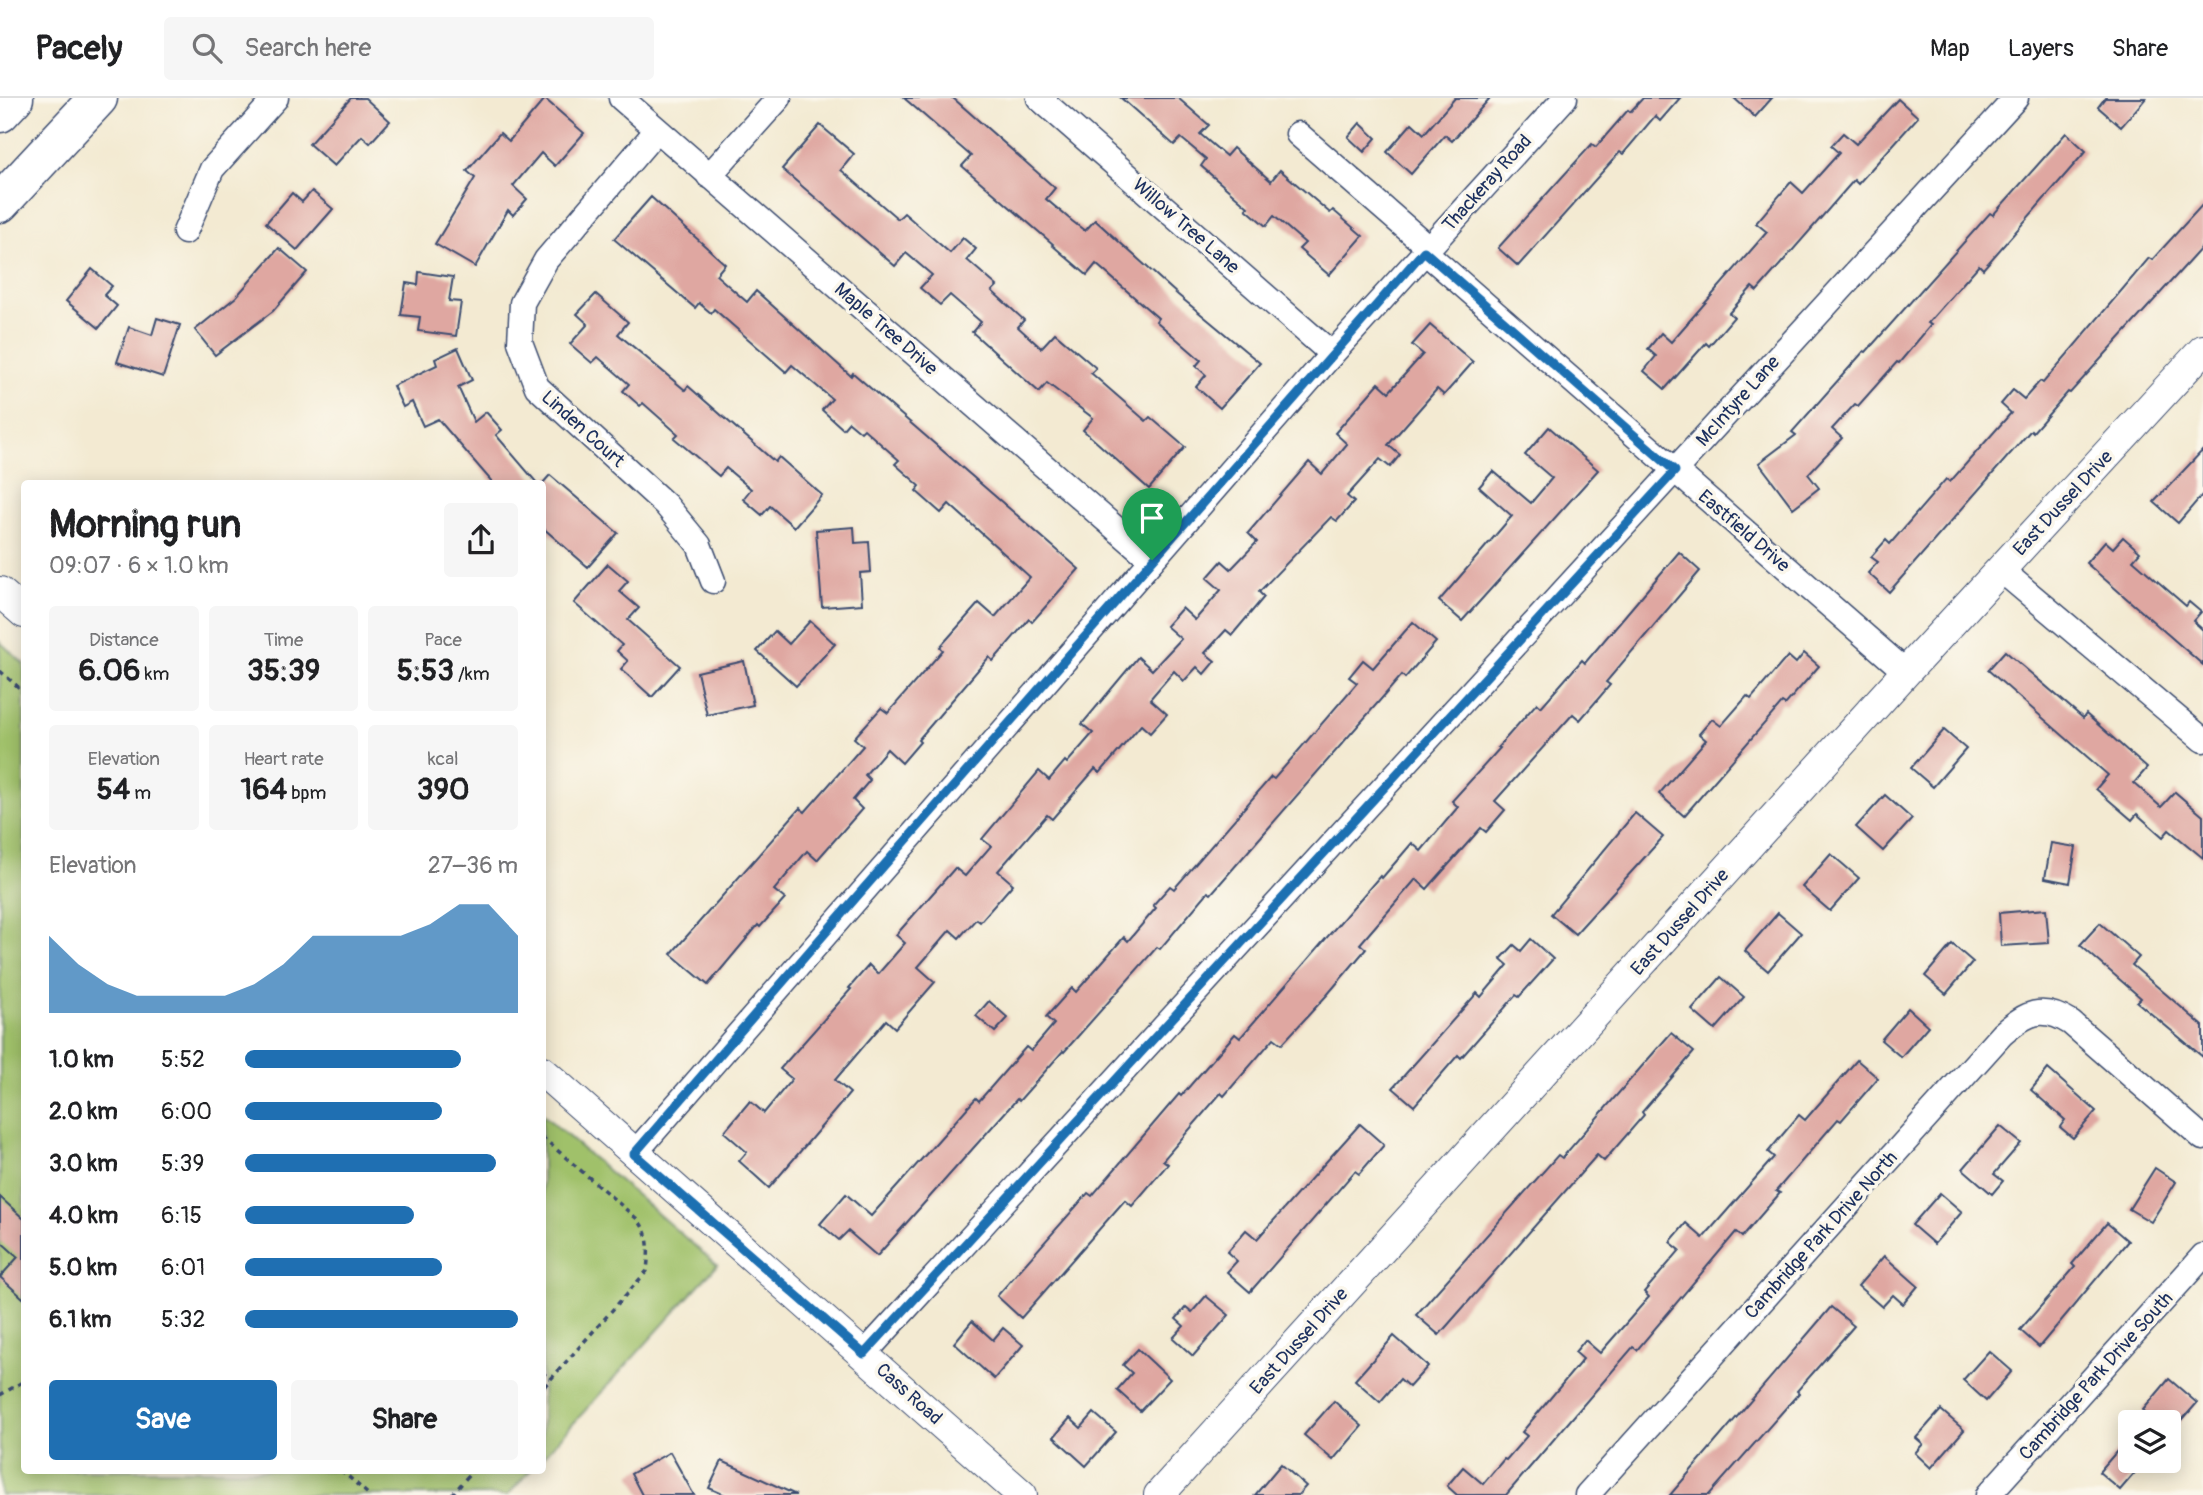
<!DOCTYPE html>
<html lang="en">
<head>
<meta charset="utf-8">
<style>
  body { margin:0; font-family:Pangolin,sans-serif; background:#f6f6f6; color:#202124; height:100vh; display:flex; flex-direction:column; font-size:26px; white-space:nowrap }
  * { box-sizing:border-box; margin:0 }
  p { font-size:23px; color:#757577 }
  .icon { flex:none; width:38px; height:38px; fill:none; stroke:currentColor; stroke-width:2; stroke-linecap:round; stroke-linejoin:round }
  .map { position:relative; flex:1; overflow:hidden }
  .details { position:absolute; left:21px; top:382px; width:525px; height:994px; display:flex; flex-direction:column; background:#fff; border-radius:7px; box-shadow:0 4px 18px #0003 }
  .details>* { flex:none }
  .buttons { position:absolute; left:2118px; top:1312px; display:grid; gap:14px }
  .buttons a { display:grid; place-items:center; width:63px; height:63px; border-radius:7px; background:#fff; box-shadow:0 4px 18px #0003; font-size:35px }
  .pin { position:absolute; display:grid; place-items:center; width:60px; height:60px; color:#fff; margin:-72px -30px; border-radius:50% 50% 50% 0; rotate:-45deg; box-shadow:0 0 7px #0007 }
  .pin .icon { rotate:45deg }
  .round { display:grid; place-items:center; flex:none; width:74px; height:74px; border-radius:7px; background:#f6f6f6 }
  .summary { display:flex; align-items:center; justify-content:space-between; height:119px; padding:0 28px }
  h1 { font-size:38px; font-weight:700; line-height:52px }
  .stats { display:grid; grid-template-columns:repeat(3,1fr); gap:10px; height:119px; padding:7px 28px }
  .stats div { display:grid; align-content:center; border-radius:7px; background:#f6f6f6; text-align:center }
  .stats b { font-size:30px; font-weight:700 }
  .stats small { font-size:19px; font-weight:400 }
  .stats p { font-size:19px }
  .chart { height:196px; padding:14px 28px }
  .chart p { display:flex; justify-content:space-between }
  .chart svg { width:100%; height:126px; margin-top:7px; fill:#1f6fb2; opacity:.7 }
  .button { display:flex; gap:14px; margin-top:auto; padding:14px 28px }
  .button a { flex:1; height:80px; border-radius:7px; background:#1f6fb2; color:#fff; font-size:28px; font-weight:700; line-height:80px; text-align:center }
  .button a+a { background:#f6f6f6; color:#202124 }
  ul { padding:0 28px; list-style:none; font-size:23px }
  li { display:grid; grid-template-columns:112px 84px 1fr; align-items:center; height:52px }
  li i { height:18px; border-radius:9px; background:#1f6fb2 }
  header { display:flex; align-items:center; gap:42px; box-sizing:border-box; height:98px; padding:0 35px; background:#fff; border-bottom:2px solid #e0e0e0 }
  header strong { font-size:33px }
  nav { display:flex; gap:38px; margin-inline-start:auto; font-size:24px }
  .search { width:490px; height:63px; background:#f6f6f6; display:flex; align-items:center; gap:18px; box-sizing:border-box; padding:0 24px; border-radius:7px; color:#757577; font-size:26px }
  .map>svg:first-child { display:block }
</style>
</head>
<body>
<header>
<strong>Pacely</strong>
<div class="search"><svg class="icon" aria-label="search" viewBox="0 0 24 24"><circle cx="10" cy="10" r="6"/><path d="M15 15l6 6"/></svg>Search here</div>
<nav><a>Map</a><a>Layers</a><a>Share</a></nav>
</header>
<div class="map">
<svg width="2203" height="1397" viewBox="0 0 2203 1397">
  <rect width="100%" height="100%" fill="#fbf7ec"/>
  <filter id="ink" filterUnits="userSpaceOnUse"><feTurbulence type="fractalNoise" baseFrequency=".0143" numOctaves="2"/><feDisplacementMap in="SourceGraphic" scale="14" xChannelSelector="R" yChannelSelector="G"/><feConvolveMatrix kernelMatrix="1 2 1 2 8 2 1 2 1" color-interpolation-filters="sRGB"/></filter>
  <filter id="wash" filterUnits="userSpaceOnUse"><feTurbulence type="fractalNoise" baseFrequency=".00686" numOctaves="4" result="noise"/><feDisplacementMap in="SourceGraphic" scale="28" xChannelSelector="R" yChannelSelector="G"/><feGaussianBlur stdDeviation="1.57" result="paint"/><feColorMatrix in="noise" values="0 0 0 0 0 0 0 0 0 0 0 0 0 0 0 0 0 1.4 0 .05"/><feComposite in="paint" operator="in"/></filter>
  <g filter="url(#wash)">
    <rect width="100%" height="100%" fill="#f3ead2"/>
    <!-- green -->
    <g fill="#a0c16b" stroke="#5e7864" stroke-width="2">
      <polygon points="0,544 24,566 24,1372 531,1372 508,1397 0,1397"/>
      <polygon points="542,1016 717,1167 543,1359 542,1359"/>
    </g>
    <g id="blocks">
      <!-- building -->
      <g fill="#dfa7a1">
        <polygon points="351,0 365,0 390,23 370,45 362,38 334,68 309,46"/>
        <polygon points="904,0 953,0 1055,90 1046,101 1072,123 1085,133 1095,122 1178,197 1260,265 1220,310 1196,289 1206,277 1196,268 1201,262 1156,223 1158,220 1096,166 1087,177 1052,147 1053,146 962,68 971,58"/>
        <polygon points="1121,0 1178,0 1209,27 1200,36 1226,58 1233,50 1271,83 1280,72 1330,115 1333,112 1363,138 1329,177 1299,151 1305,145 1274,118 1266,128 1246,111 1248,109 1201,68 1206,61 1181,40 1174,47"/>
        <polygon points="1455,0 1490,0 1452,43 1445,37 1411,76 1387,54 1412,25 1424,36"/>
        <polygon points="1643,0 1680,0 1660,23 1655,18 1623,56 1620,54 1518,168 1498,150 1592,46 1596,49 1628,12 1630,14"/>
        <polygon points="1734,0 1772,0 1755,19"/>
        <polygon points="2105,0 2146,0 2121,29 2098,9"/>
        <polygon points="545,1 584,35 555,68 541,55 513,88 527,101 513,117 508,112 475,169 435,146 475,80 467,73 500,35 509,43"/>
        <polygon points="1898,1 1918,19 1858,86 1854,82 1757,193 1752,189 1729,215 1734,219 1709,248 1706,245 1665,291 1644,273 1656,258 1648,251 1661,235 1671,244 1767,134 1756,125 1791,84 1803,95 1839,55 1831,48 1843,35 1856,46"/>
        <polygon points="1360,25 1376,40 1364,54 1348,39"/>
        <polygon points="820,27 854,56 841,72 898,121 904,115 950,155 963,140 976,151 967,162 997,188 992,193 1024,222 1018,229 1041,250 1055,235 1096,270 1091,275 1146,323 1150,319 1185,349 1149,391 1083,332 1093,320 1047,285 1039,294 972,234 981,224 950,197 940,207 920,190 932,177 906,155 895,168 782,71"/>
        <polygon points="2066,35 2086,53 1983,171 1979,167 1928,225 1931,227 1899,265 1897,264 1858,308 1855,306 1832,331 1842,340 1808,376 1819,390 1793,410 1759,365 1796,337 1792,334 1864,253 1866,254 1990,115 1993,117"/>
        <polygon points="312,93 333,111 297,152 266,125 292,95 302,104"/>
        <polygon points="651,99 725,166 716,177 747,204 756,193 851,278 853,275 1079,471 1032,524 1029,521 993,563 989,559 918,642 920,644 902,665 887,651 865,677 870,682 853,702 862,711 817,762 807,753 774,792 785,801 760,829 758,827 708,887 671,856 800,710 805,714 863,648 854,640 881,610 888,615 943,552 940,549 979,505 995,519 1030,479 949,406 941,415 916,393 920,388 895,366 899,362 864,331 861,334 849,324 843,331 822,312 832,301 792,267 786,274 714,211 711,215 699,205 695,210 614,141"/>
        <polygon points="2203,106 2203,148 2070,295 2068,294 2033,334 2031,332 1889,494 1868,475 1878,464 1871,459 1886,442 1890,446 1946,381 1950,384 2011,315 2001,306 2013,292 2024,301 2040,283 2043,285 2149,160 2152,162"/>
        <polygon points="279,150 307,174 273,213 215,257 195,232 236,199"/>
        <polygon points="92,171 112,188 104,197 117,208 99,230 66,203"/>
        <polygon points="419,174 453,179 449,203 461,204 456,238 418,233 420,219 401,217 406,185 418,187"/>
        <polygon points="596,196 628,224 618,236 685,292 688,288 775,364 779,359 822,397 794,429 770,408 762,417 743,401 751,391 726,370 719,378 674,340 678,336 643,305 640,308 623,293 629,286 598,259 592,265 570,246 588,226 577,216"/>
        <polygon points="157,220 180,227 163,279 117,264 129,229 152,237"/>
        <polygon points="1430,227 1473,264 1444,297 1437,291 1388,347 1400,357 1390,369 1380,361 1347,398 1354,404 1337,423 1331,419 1259,494 1264,499 1232,537 1226,532 1205,555 1215,563 1204,576 1197,569 1184,583 1174,573 1150,601 1167,616 1150,635 1141,627 1100,675 1095,671 1052,721 1047,717 998,773 1013,786 980,824 976,821 959,840 950,832 918,869 935,884 895,930 886,922 835,982 850,995 769,1090 739,1063 747,1054 724,1034 750,1003 764,1015 792,981 780,971 851,891 849,890 869,867 878,876 905,845 896,837 955,770 965,778 991,748 982,741 1039,673 1049,682 1065,663 1067,665 1093,635 1082,626 1138,559 1152,572 1181,541 1166,528 1182,510 1195,522 1221,492 1207,480 1222,463 1231,471 1257,444 1248,435 1309,364 1322,376 1347,346 1335,335 1379,285 1389,294 1423,256 1412,247"/>
        <polygon points="458,250 472,282 458,289 474,324 486,314 502,332 496,337 537,385 493,385 438,321 423,328 412,304 403,309 393,288 437,267 435,261"/>
        <polygon points="1549,329 1598,372 1462,523 1439,503 1512,418 1479,389 1493,373 1531,405 1552,380 1525,357"/>
        <polygon points="2203,352 2203,396 2178,425 2154,404"/>
        <polygon points="550,377 618,435 588,469 542,429 542,386"/>
        <polygon points="854,429 855,445 869,444 871,474 860,475 862,506 822,509 816,432"/>
        <polygon points="2123,439 2140,454 2133,462 2186,508 2189,504 2201,514 2193,523 2203,532 2203,567 2086,465 2105,443 2113,450"/>
        <polygon points="1679,454 1700,473 1606,584 1610,587 1580,622 1573,616 1495,703 1505,712 1486,734 1481,730 1427,791 1416,781 1360,846 1366,851 1327,897 1282,946 1274,940 1224,998 1221,995 1163,1062 1168,1066 1132,1108 1125,1102 1021,1220 997,1198 1088,1095 1092,1098 1179,996 1181,998 1235,936 1240,940 1380,778 1382,780 1412,745 1421,753 1458,709 1452,703 1500,650 1498,649 1537,605 1541,609 1582,562 1585,565"/>
        <polygon points="608,466 628,483 619,493 639,510 628,522 680,568 652,599 621,571 628,563 617,553 622,547 574,505"/>
        <polygon points="810,523 835,546 796,588 757,553 775,533 789,546"/>
        <polygon points="1413,524 1436,544 1405,580 1402,577 1211,796 1208,794 1160,851 1157,849 1064,954 1063,953 1019,1003 1017,1001 877,1158 848,1133 839,1142 820,1126 846,1096 871,1118 976,1000 979,1003 1026,949 1031,953 1054,926 1046,919 1072,890 1076,894 1124,839 1128,843 1156,810 1153,807 1170,788 1174,791 1271,679 1274,681 1357,585 1349,579 1363,562 1373,570"/>
        <polygon points="2005,553 2083,620 2086,616 2147,670 2134,685 2161,709 2175,694 2203,718 2203,760 2169,732 2163,739 2137,716 2132,722 2096,691 2108,677 1988,572"/>
        <polygon points="1804,555 1819,568 1785,607 1782,605 1684,718 1659,696 1706,642 1699,636 1712,621 1721,628 1747,598 1751,601 1788,558 1796,565"/>
        <polygon points="744,563 753,607 707,617 697,574"/>
        <polygon points="1944,632 1966,651 1933,689 1911,670"/>
        <polygon points="1885,697 1912,721 1883,753 1856,729"/>
        <polygon points="1635,715 1663,739 1575,836 1551,816"/>
        <polygon points="2051,745 2076,749 2070,785 2045,780"/>
        <polygon points="1831,756 1859,780 1830,813 1802,789"/>
        <polygon points="2046,811 2049,845 2001,848 1999,815"/>
        <polygon points="1778,815 1801,835 1768,873 1745,853"/>
        <polygon points="2100,825 2139,859 2132,867 2203,928 2203,959 2137,904 2141,900 2080,847"/>
        <polygon points="1531,841 1553,861 1519,899 1516,897 1461,960 1458,957 1414,1008 1393,990 1477,895 1481,899 1508,867 1501,861 1514,847 1521,853"/>
        <polygon points="1952,846 1973,864 1946,896 1925,878"/>
        <polygon points="1721,879 1744,899 1715,932 1692,912"/>
        <polygon points="989,903 1008,920 995,934 976,918"/>
        <polygon points="1908,910 1928,928 1901,959 1881,942"/>
        <polygon points="1671,935 1694,954 1642,1014 1644,1017 1604,1063 1597,1057 1439,1237 1416,1217 1558,1057 1562,1060"/>
        <polygon points="1857,962 1878,980 1841,1023 1838,1021 1776,1093 1780,1095 1742,1139 1736,1134 1637,1252 1633,1249 1506,1397 1457,1397 1447,1388 1463,1369 1483,1386 1504,1361 1506,1362 1527,1338 1522,1334 1583,1261 1575,1254 1585,1242 1600,1255 1649,1199 1644,1194 1680,1152 1670,1144 1686,1125 1703,1140 1774,1059 1768,1054 1799,1017 1805,1022"/>
        <polygon points="2048,971 2096,1013 2073,1040 2060,1029 2065,1022 2031,992"/>
        <polygon points="1360,1026 1384,1047 1359,1076 1355,1073 1250,1194 1227,1174 1237,1163 1227,1154 1246,1132 1257,1141"/>
        <polygon points="2000,1028 2021,1045 1994,1076 2003,1083 1992,1096 1963,1071"/>
        <polygon points="2155,1070 2176,1084 2151,1124 2129,1111"/>
        <polygon points="1940,1095 1962,1114 1934,1146 1912,1127"/>
        <polygon points="0,1099 24,1121 24,1201 0,1179 18,1159 0,1143"/>
        <polygon points="2107,1125 2128,1143 2039,1249 2020,1232 2075,1169 2072,1166"/>
        <polygon points="1884,1158 1918,1188 1903,1206 1893,1197 1882,1209 1858,1188"/>
        <polygon points="1206,1198 1229,1217 1193,1258 1173,1240 1184,1228 1176,1221 1186,1209 1192,1214"/>
        <polygon points="1831,1209 1854,1228 1797,1293 1799,1295 1709,1397 1670,1397"/>
        <polygon points="972,1223 993,1242 1003,1230 1023,1247 994,1281 954,1245"/>
        <polygon points="1394,1238 1428,1268 1409,1289 1400,1281 1380,1304 1355,1282"/>
        <polygon points="1138,1251 1170,1281 1140,1313 1117,1292 1132,1275 1123,1267"/>
        <polygon points="1989,1253 2012,1273 1986,1303 1963,1282"/>
        <polygon points="2169,1281 2197,1305 2168,1338 2168,1325 2157,1325 2143,1312"/>
        <polygon points="1334,1303 1362,1328 1333,1362 1304,1337"/>
        <polygon points="1941,1312 1964,1332 1931,1370 1915,1355 1923,1346 1916,1340"/>
        <polygon points="1094,1315 1116,1334 1086,1368 1054,1339 1070,1320 1081,1330"/>
        <polygon points="2130,1338 2130,1363 2145,1363 2120,1392 2099,1374"/>
        <polygon points="670,1354 694,1397 642,1397 631,1376"/>
        <polygon points="722,1363 796,1397 725,1397 709,1390"/>
        <polygon points="1281,1366 1306,1388 1298,1397 1255,1397"/>
      </g>
    </g>
  </g>
  <g filter="url(#ink)">
    <use href="#blocks" fill-opacity="0" stroke="#3b4b6f" stroke-width="2"/>
    <g fill="none" stroke-linecap="round" stroke-linejoin="round">
      <!-- minor casing -->
      <g stroke="#3b4b6f" stroke-width="27">
        <g id="minor">
          <polyline points="621,0 1152,462"/>
          <polyline points="1039,0 1332,256"/>
          <polyline points="657,32 546,162 522,205 520,244 537,289 666,407 699,447 713,483"/>
          <polyline points="1298,36 1428,149"/>
          <polyline points="709,78 779,0"/>
          <polyline points="185,134 212,71 276,0"/>
          <polyline points="1424,153 1906,574"/>
          <polyline points="2001,472 2203,642"/>
          <polyline points="634,1056 1332,256 1565,0"/>
          <polyline points="864,1256 2016,0"/>
          <path d="M 1587,1397 L 2002,936 C 2026,915 2042,906 2071,925 L 2203,1040"/>
          <polyline points="1988,1397 2203,1158"/>
        </g>
      </g>
      <!-- tertiary casing -->
      <g stroke="#3b4b6f" stroke-width="32">
        <g id="tertiary">
          <polyline points="0,494 24,515"/>
          <polyline points="542,973 1022,1397"/>
          <polyline points="1159,1397 1906,574 2203,252"/>
        </g>
      </g>
      <!-- motorway casing -->
      <g stroke="#3b4b6f" stroke-width="41">
        <g id="motorway">
          <polyline points="0,15 14,0"/>
          <polyline points="0,105 98,0"/>
        </g>
      </g>
      <!-- path -->
      <g stroke="#3b4b6f" stroke-width="3.5" stroke-dasharray="5 5" stroke-linecap="butt">
        <polyline points="0,573 24,594"/>
        <path d="M 542,1039 L 636,1120 C 651,1136 649,1152 647,1173 L 542,1291"/>
        <polyline points="542,1274 550,1281"/>
        <polyline points="0,1297 24,1283"/>
        <polyline points="341,1372 369,1397"/>
        <polyline points="452,1397 473,1372"/>
      </g>
      <!-- minor -->
      <use href="#minor" stroke="#fff" stroke-width="24"/>
      <!-- tertiary -->
      <use href="#tertiary" stroke="#fff" stroke-width="30"/>
      <!-- motorway -->
      <use href="#motorway" stroke="#fff" stroke-width="38"/>
    </g>
  </g>
  <g fill="none" stroke-linecap="round" stroke-linejoin="round" filter="url(#ink)">
    <!-- route casing -->
    <g stroke="#fff" stroke-width="14">
      <polygon id="route" points="1424,153 1675,373 864,1256 634,1056 859,796"/>
    </g>
    <!-- route -->
    <use href="#route" stroke="#1f6fb2" stroke-width="9"/>
  </g>
  <g text-anchor="middle" dominant-baseline="central" stroke-width="7" stroke-linejoin="round" paint-order="stroke">
    <!-- street labels -->
    <g font-size="19" fill="#1b2f5e" stroke="#fbf7ec">
      <text transform="translate(1487 85) rotate(-48)">Thackeray Road</text>
      <text transform="translate(1186 128) rotate(41)">Willow Tree Lane</text>
      <text transform="translate(886 231) rotate(41)">Maple Tree Drive</text>
      <text transform="translate(1738 303) rotate(-48)">McIntyre Lane</text>
      <text transform="translate(583 331) rotate(42)">Linden Court</text>
      <text transform="translate(2063 405) rotate(-47)">East Dussel Drive</text>
      <text transform="translate(1744 433) rotate(41)">Eastfield Drive</text>
      <text transform="translate(1680 824) rotate(-48)">East Dussel Drive</text>
      <text transform="translate(1821 1137) rotate(-48)">Cambridge Park Drive North</text>
      <text transform="translate(1299 1243) rotate(-48)">East Dussel Drive</text>
      <text transform="translate(2096 1278) rotate(-48)">Cambridge Park Drive South</text>
      <text transform="translate(909 1296) rotate(42)">Cass Road</text>
    </g>
  </g>
</svg>
<div class="buttons">
<a><svg class="icon" aria-label="layers" viewBox="0 0 24 24"><path d="M12 4l9 5-9 5-9-5zM3 14l9 5 9-5"/></svg></a>
</div>
<div class="pin" style="left:1152px;top:462px;background:#1e9e55"><svg class="icon" aria-label="arrive" viewBox="0 0 24 24"><path d="M6 21V4h12l-3 4 3 4H6"/></svg></div>
<section class="details">
<div class="summary"><div><h1>Morning run</h1><p>09:07 · 6 × 1.0 km</p></div><a class="round"><svg class="icon" aria-label="share" viewBox="0 0 24 24"><path d="M12 15V3M7 8l5-5 5 5M5 13v7h14v-7"/></svg></a></div>
<div class="stats">
<div><p>Distance</p><b>6.06<small> km</small></b></div>
<div><p>Time</p><b>35:39</b></div>
<div><p>Pace</p><b>5:53<small> /km</small></b></div>
</div>
<div class="stats">
<div><p>Elevation</p><b>54<small> m</small></b></div>
<div><p>Heart rate</p><b>164<small> bpm</small></b></div>
<div><p>kcal</p><b>390</b></div>
</div>
<div class="chart"><p><span>Elevation</span>27–36 m</p>
<svg viewBox="0 0 160 44" preserveAspectRatio="none"><path d="M0 44V17L10 27L20 34L30 38L40 38L50 38L60 38L70 34L80 27L90 17L100 17L110 17L120 17L130 13L140 6L150 6L160 17V44z"/></svg>
</div>
<ul>
<li><b>1.0 km</b>5:52<i style="width:79%"></i></li>
<li><b>2.0 km</b>6:00<i style="width:72%"></i></li>
<li><b>3.0 km</b>5:39<i style="width:92%"></i></li>
<li><b>4.0 km</b>6:15<i style="width:62%"></i></li>
<li><b>5.0 km</b>6:01<i style="width:72%"></i></li>
<li><b>6.1 km</b>5:32<i style="width:100%"></i></li>
</ul>
<div class="button"><a>Save</a><a>Share</a></div>
</section>
</div>
</body>
</html>
